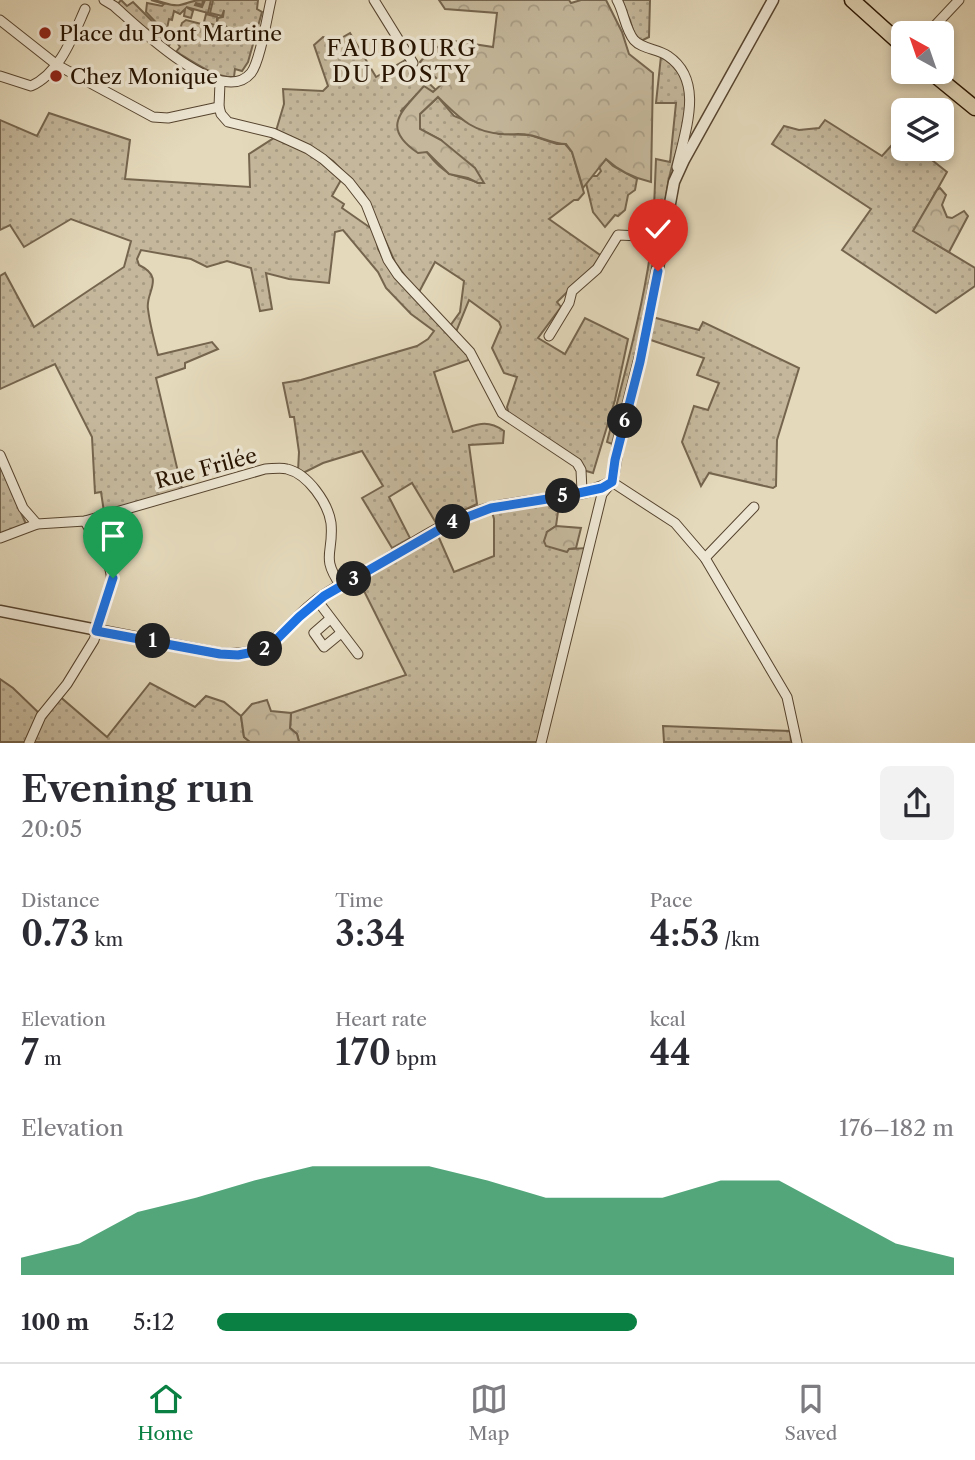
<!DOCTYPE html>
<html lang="en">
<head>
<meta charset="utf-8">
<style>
  body { margin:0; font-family:"Libre Caslon Text",serif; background:#f2f2f3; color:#2b2b33; height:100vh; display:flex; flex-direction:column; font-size:26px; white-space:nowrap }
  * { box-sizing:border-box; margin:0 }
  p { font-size:23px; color:#7c7c81 }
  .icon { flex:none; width:38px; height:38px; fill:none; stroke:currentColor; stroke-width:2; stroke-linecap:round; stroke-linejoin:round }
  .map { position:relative; height:743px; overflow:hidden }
  .side { display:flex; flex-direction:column; background:#fff; flex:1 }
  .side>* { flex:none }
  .needle { width:46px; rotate:320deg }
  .controls { position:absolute; left:891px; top:21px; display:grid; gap:14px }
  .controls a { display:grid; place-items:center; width:63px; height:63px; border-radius:10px; background:#fff; box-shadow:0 4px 10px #0003; font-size:35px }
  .pin { position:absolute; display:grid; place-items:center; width:60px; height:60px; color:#fff; margin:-72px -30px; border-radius:50% 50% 50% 0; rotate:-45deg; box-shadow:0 0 7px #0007 }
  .pin .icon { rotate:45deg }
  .km { position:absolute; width:35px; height:35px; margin:-18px; border-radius:50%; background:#222; color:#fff; font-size:19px; line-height:35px; text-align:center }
  .round { display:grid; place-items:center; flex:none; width:74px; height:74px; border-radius:10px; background:#f2f2f3 }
  .summary { display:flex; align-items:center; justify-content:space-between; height:119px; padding:0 21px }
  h1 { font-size:38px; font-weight:600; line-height:52px }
  .metrics { display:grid; grid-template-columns:repeat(3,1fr); gap:10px; height:119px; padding:7px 21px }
  .metrics div { display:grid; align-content:center }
  .metrics b { font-size:35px; font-weight:600 }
  .metrics small { font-size:19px; font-weight:400 }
  .metrics p { font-size:19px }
  .chart { height:196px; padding:14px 21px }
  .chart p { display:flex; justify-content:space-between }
  .chart svg { width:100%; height:126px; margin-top:7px; fill:#0b8043; opacity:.7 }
  ul { padding:0 21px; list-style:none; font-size:23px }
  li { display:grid; grid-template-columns:112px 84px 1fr; align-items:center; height:52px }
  li i { height:18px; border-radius:9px; background:#0b8043 }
  .tabs { display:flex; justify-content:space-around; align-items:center; height:98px; border-top:2px solid #e1e1e2; background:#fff; font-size:19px; color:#7c7c81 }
  .tabs a { display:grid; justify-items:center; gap:4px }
  .tabs .on { color:#0b8043 }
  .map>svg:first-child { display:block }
</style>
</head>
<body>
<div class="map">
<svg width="975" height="743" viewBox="0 0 975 743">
  <defs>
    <pattern id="grass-dots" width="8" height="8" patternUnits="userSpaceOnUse" patternTransform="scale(1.75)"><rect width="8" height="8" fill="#c4b79b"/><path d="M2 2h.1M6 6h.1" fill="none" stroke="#a89c84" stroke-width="1.8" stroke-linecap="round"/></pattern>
    <pattern id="forest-crowns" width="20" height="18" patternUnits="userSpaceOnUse" patternTransform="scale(1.75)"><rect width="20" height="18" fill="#c4b79b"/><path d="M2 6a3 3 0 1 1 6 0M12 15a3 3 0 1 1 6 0" fill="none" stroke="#a89c84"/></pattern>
  </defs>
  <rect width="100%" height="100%" fill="#e4d9bb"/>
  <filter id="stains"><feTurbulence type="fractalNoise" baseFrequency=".00286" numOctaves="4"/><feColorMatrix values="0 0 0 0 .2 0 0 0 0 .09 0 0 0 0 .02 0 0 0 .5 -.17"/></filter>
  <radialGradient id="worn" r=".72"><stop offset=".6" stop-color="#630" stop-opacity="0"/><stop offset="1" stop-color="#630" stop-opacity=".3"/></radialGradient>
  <!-- grass -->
  <g fill="url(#grass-dots)" stroke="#75654e" stroke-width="2">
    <polygon points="121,0 127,6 133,2 172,41 168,47 117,5"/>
    <path d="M 151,0 C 161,0 170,7 180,5 C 189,3 192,0 203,0 L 202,5 L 196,3 L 195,5 L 202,7 L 205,0 L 211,0 L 208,13 L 186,7 L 193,11 L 191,18 L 184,16 L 185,9 L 180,14 L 174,11 L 172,20 L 169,19 L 166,33 L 146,12 L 147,3 L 162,6 L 164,4 Z"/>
    <path d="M 213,0 L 258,0 L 257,9 L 262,12 L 248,62 L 242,71 L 235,69 L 234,77 C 214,78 193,61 176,52 L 180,47 L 176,41 L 182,23 L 186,20 L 225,30 L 227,26 L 225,28 L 204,22 L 206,14 L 217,17 L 217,22 L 218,18 L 223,17 L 224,10 L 222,16 L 210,13 Z"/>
    <polygon points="620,0 650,0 649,37 641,41 636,40 630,20"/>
    <path d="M 350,33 L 376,77 L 407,59 L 411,66 L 436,90 L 433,92 L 424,87 L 401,111 C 413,130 430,165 451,174 C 460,178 469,178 478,183 L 441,140 L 420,129 L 420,114 L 438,97 L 454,116 L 499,134 L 530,135 L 557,144 L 565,144 L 572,152 L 584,193 L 578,200 L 574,200 L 549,219 L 603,257 L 557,302 L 561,307 L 538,338 L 565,354 L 585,318 L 628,339 L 615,400 L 593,473 L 583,470 L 508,412 L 507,407 L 517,377 L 504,373 L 492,348 L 501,327 L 499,322 L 469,300 L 456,332 L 450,326 L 460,312 L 464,281 L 435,262 L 418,294 L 395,262 L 364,193 L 333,161 L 313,148 L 276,131 L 284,104 L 283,89 L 323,91 L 328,86 L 314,45 L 323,37 L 329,38 L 331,44 Z"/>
    <path d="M 661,56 C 673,65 682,74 686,89 C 692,112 675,151 670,174 C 665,193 666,214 658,232 L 653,232 L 656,159 L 670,162 L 676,103 L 656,103 Z"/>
    <path d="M 49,113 L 130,140 L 125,179 L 250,187 L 249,154 L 274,138 L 311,154 L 341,180 L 332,196 L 344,204 L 342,208 L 375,231 L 378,249 L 392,272 L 471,359 L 434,372 L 453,432 C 474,427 484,417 504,431 L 503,443 L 469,445 L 477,504 L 436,523 L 412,483 L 389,497 L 410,538 L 392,548 L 362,498 L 383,486 L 362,451 L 323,463 L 301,474 L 298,471 L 299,452 L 294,417 L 290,417 L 283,383 L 301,380 L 417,346 L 428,339 L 434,331 L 411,314 L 386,288 L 378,272 L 343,230 L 335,232 L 329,283 L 289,279 L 266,273 L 272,309 L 260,311 L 251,268 L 227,261 L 207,267 L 191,259 L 141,250 L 137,259 L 139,265 C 166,278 145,292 148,309 C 150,325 154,340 158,355 L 212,342 L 218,349 L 185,363 L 185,368 L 156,378 L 182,489 L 104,512 L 101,492 L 95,493 L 92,437 L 55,364 L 0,389 L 0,276 L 5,273 L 34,327 L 124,267 L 131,241 L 71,219 L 24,247 L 10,225 L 0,230 L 0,120 L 37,136 Z"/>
    <polygon points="825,120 882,156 901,135 903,137 903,149 918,149 947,172 914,231 975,268 975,286 936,313 842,250 871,209 772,144 784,126 799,130 819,128"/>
    <polygon points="606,159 613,166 637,179 635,190 628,195 625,210 618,216 615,215 605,227 593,212 586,183 592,176 597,176 601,171 599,167"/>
    <path d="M 652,241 L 656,245 L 639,340 L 612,444 L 607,442 C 624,375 643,310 652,241 Z"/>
    <polygon points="649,316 699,330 703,322 799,368 777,440 776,486 773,488 709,473 701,486 682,442 694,406 708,410 719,383 697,375 704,358 645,338"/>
    <polygon points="0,465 26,524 0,535"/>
    <polygon points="560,497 556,526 547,532 569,549 588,548 541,742 299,742 297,734 290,728 291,713 406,675 357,577 436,531 454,572 494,556 494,519 491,508"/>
    <polygon points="0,679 13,688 41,715 58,695 107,737 150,683 195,707 206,696 224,702 241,716 244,737 250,742 0,742"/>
    <polygon points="663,726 790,731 791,742 664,742"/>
  </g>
  <!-- forest -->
  <g fill="url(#forest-crowns)" stroke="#75654e" stroke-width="2">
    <path d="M 439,0 L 569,0 L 571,3 L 581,0 L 606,0 L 622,32 L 629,54 L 653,73 L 651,182 C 633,178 619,171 606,159 L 583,188 L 572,152 L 566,144 C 552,144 542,137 529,135 C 520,133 511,135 502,134 C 471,132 459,117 438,97 L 420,114 L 420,129 L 441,140 L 475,168 L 484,183 L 478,183 L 468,178 L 449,174 L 427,152 L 418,153 C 381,128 400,113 424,86 L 433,92 L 442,84 L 420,62 L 426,55 L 448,40 L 493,47 L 497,13 L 445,9 Z"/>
    <polygon points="940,188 946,195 942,205 947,217 952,218 964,211 968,216 949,252 913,231 937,190"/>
    <polygon points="556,526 581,528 576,548 569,549 567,552 546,546 544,541 547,532"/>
    <polygon points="267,700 271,711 291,713 290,728 297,734 299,742 250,742 244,737 241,716 252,704"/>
  </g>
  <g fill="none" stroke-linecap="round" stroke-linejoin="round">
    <!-- minor casing -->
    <g stroke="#56442f" stroke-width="11">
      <g id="minor">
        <path d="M 104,0 L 114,6 C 137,26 221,109 251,73 C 260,62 267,17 271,0"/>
        <polyline points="374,0 413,63"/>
        <path d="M 617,0 C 624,12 625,29 634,40 C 642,49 658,49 668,56 C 705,81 685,131 677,167"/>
        <polyline points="0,20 57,65 153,117 168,118 219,107"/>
        <polyline points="928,33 959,0"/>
        <path d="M 0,76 L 31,86 C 60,73 73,36 85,9"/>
        <polyline points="220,82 219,107 221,114 228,122 273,133 308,149 323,159 349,182 366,204 388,260 398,275 470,352 502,413 577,463 581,470 582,491"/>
        <polyline points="549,336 569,303 572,291 597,269 618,235 663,237"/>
        <polyline points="0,455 23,508 37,524"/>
        <path d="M 0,538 L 37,524 L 85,521 L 265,469 C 272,469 280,467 287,469 C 308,474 328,503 331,523 C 334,554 320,556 341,586"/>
        <polyline points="705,558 754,507"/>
        <polyline points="317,600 358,654"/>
        <polyline points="330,619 314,633 324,647 341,633"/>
        <path d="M 29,743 L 41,716 L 67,684 L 94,640 L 111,585 C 115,565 94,539 85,521"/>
        <polyline points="541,743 602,494 612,482 675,523 705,558 787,697 797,743"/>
      </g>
    </g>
    <!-- tertiary casing -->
    <g stroke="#56442f" stroke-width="13">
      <path id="tertiary" d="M 0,611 L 220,654 C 274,658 277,633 314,603 C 331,589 354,579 373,568 C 410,546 446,520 487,509 C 525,499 579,500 612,482 L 618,446 L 645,338 L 674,182 L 684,160 L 773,0"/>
    </g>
    <!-- primary casing -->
    <g stroke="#261300" stroke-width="17">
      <g id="primary">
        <polyline points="852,0 903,46"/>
        <polyline points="931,72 975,108"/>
      </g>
    </g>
    <!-- minor -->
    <use href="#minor" stroke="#ede6d3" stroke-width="9"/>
    <!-- tertiary -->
    <use href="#tertiary" stroke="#ede6d3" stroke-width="10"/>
    <!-- primary -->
    <use href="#primary" stroke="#e4d9bb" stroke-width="14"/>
  </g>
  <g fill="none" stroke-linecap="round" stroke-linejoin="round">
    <!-- route casing -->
    <g stroke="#fff" stroke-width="14">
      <polyline id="route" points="113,578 96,631 220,654 238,655 259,651 270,646 299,617 324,596 449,524 491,508 560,497 602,488 612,482 615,460 640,362 658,271"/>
    </g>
    <!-- route -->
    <use href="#route" stroke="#1a73e8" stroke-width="9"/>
  </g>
  <!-- markers -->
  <g fill="#8f2418" stroke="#ede6d3" stroke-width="2.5">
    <circle cx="45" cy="33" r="7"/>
    <circle cx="56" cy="76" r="7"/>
  </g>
  <g text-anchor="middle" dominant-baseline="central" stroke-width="7" stroke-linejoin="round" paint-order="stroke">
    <!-- poi labels -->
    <g font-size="21" fill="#261300" stroke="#ede6d3" text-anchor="start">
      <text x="59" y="33">Place du Pont Martine</text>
      <text x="70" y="76">Chez Monique</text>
    </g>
    <!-- street labels -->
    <g font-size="21" fill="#261300" stroke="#ede6d3">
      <text transform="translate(206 468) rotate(-15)">Rue Frilée</text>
    </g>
    <!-- neighbourhood labels -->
    <g font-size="23" letter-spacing="2" fill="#261300" stroke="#ede6d3">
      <text x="402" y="48">FAUBOURG<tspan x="402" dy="26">DU POSTY</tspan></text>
    </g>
  </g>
  <rect width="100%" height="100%" filter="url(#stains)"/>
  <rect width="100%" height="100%" fill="url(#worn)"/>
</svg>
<div class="controls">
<a><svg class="needle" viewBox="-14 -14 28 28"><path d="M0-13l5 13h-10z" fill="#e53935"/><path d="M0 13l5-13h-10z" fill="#7c7c81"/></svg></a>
<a><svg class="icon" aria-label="layers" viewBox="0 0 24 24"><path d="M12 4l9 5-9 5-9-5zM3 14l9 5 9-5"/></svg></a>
</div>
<div class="pin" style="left:113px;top:578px;background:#1e9e55"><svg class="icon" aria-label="arrive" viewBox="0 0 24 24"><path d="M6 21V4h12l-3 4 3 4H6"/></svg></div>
<div class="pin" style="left:658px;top:271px;background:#d93025"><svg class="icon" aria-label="check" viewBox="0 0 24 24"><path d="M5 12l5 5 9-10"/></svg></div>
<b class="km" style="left:153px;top:641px">1</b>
<b class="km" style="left:265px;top:649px">2</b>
<b class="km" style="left:354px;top:579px">3</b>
<b class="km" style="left:453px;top:522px">4</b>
<b class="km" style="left:563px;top:496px">5</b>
<b class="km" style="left:625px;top:421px">6</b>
</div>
<section class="side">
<div class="summary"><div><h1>Evening run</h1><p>20:05</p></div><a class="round"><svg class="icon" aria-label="share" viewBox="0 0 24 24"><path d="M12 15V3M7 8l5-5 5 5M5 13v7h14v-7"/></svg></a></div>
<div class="metrics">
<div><p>Distance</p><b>0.73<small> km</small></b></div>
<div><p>Time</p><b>3:34</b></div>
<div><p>Pace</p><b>4:53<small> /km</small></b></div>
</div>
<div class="metrics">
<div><p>Elevation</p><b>7<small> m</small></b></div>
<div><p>Heart rate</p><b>170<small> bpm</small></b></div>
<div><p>kcal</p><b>44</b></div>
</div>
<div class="chart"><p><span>Elevation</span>176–182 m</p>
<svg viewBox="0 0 160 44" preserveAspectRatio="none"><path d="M0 44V38L10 33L20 22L30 17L40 11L50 6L60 6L70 6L80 11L90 17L100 17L110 17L120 11L130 11L140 22L150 33L160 38V44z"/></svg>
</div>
<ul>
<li><b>100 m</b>5:12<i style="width:57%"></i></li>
</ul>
</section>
<nav class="tabs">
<a class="on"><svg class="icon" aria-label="home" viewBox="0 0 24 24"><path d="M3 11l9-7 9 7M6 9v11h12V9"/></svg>Home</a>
<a><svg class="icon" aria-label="map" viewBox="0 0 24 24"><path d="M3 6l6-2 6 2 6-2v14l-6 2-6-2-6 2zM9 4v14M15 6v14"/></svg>Map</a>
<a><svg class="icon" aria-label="saved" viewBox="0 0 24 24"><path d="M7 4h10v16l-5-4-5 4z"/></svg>Saved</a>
</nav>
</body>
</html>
